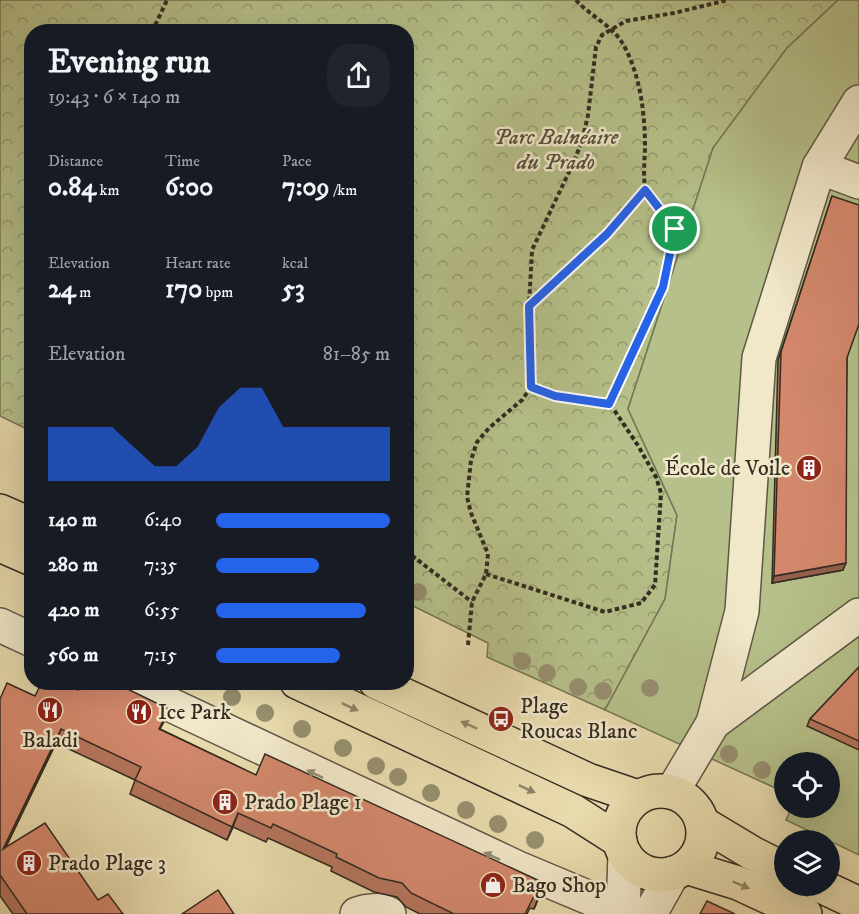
<!DOCTYPE html>
<html lang="en">
<head>
<meta charset="utf-8">
<style>
  body { margin:0; font-family:"IM FELL DW Pica",serif; background:#20242c; color:#f1f3f6; height:100vh; display:flex; flex-direction:column; font-size:22px; white-space:nowrap }
  * { box-sizing:border-box; margin:0 }
  p { font-size:20px; color:#9ea1a6 }
  .icon { flex:none; width:33px; height:33px; fill:none; stroke:currentColor; stroke-width:2; stroke-linecap:round; stroke-linejoin:round }
  .map { position:relative; flex:1; overflow:hidden }
  .sheet { position:absolute; left:24px; top:24px; width:390px; height:666px; display:flex; flex-direction:column; background:#171b24; border-radius:24px; box-shadow:0 6px 24px #0002 }
  .sheet>* { flex:none }
  .tools { position:absolute; left:774px; top:752px; display:grid; gap:12px }
  .tools a { display:grid; place-items:center; width:66px; height:66px; border-radius:50%; background:#171b24; box-shadow:0 6px 24px #0002; font-size:30px }
  .pin { position:absolute; display:grid; place-items:center; width:51px; height:51px; color:#fff; margin:-26px; border:3px solid #fff; border-radius:50%; box-shadow:0 2px 6px #0007 }
  .round { display:grid; place-items:center; flex:none; width:63px; height:63px; border-radius:24px; background:#20242c }
  .head { display:flex; align-items:center; justify-content:space-between; height:102px; padding:0 24px }
  h1 { font-size:33px; font-weight:800; line-height:45px }
  .figures { display:grid; grid-template-columns:repeat(3,1fr); gap:9px; height:102px; padding:6px 24px }
  .figures div { display:grid; align-content:center }
  .figures b { font-size:26px; font-weight:800 }
  .figures small { font-size:16px; font-weight:400 }
  .figures p { font-size:16px }
  .chart { height:168px; padding:12px 24px }
  .chart p { display:flex; justify-content:space-between }
  .chart svg { width:100%; height:108px; margin-top:6px; fill:#2563eb; opacity:.7 }
  ul { padding:0 24px; list-style:none; font-size:20px }
  li { display:grid; grid-template-columns:96px 72px 1fr; align-items:center; height:45px }
  li i { height:15px; border-radius:8px; background:#2563eb }
  .map>svg:first-child { display:block }
</style>
</head>
<body>
<div class="map">
<svg width="859" height="914" viewBox="0 0 859 914">
  <defs>
    <pattern id="park-crowns" width="20" height="18" patternUnits="userSpaceOnUse" patternTransform="scale(1.5)"><rect width="20" height="18" fill="#b6c08a"/><path d="M2 6a3 3 0 1 1 6 0M12 15a3 3 0 1 1 6 0" fill="none" stroke="#959c70"/></pattern>
  </defs>
  <rect width="100%" height="100%" fill="#e9dcae"/>
  <filter id="stains"><feTurbulence type="fractalNoise" baseFrequency=".00333" numOctaves="4"/><feColorMatrix values="0 0 0 0 .2 0 0 0 0 .09 0 0 0 0 .02 0 0 0 .5 -.17"/></filter>
  <radialGradient id="worn" r=".72"><stop offset=".6" stop-color="#630" stop-opacity="0"/><stop offset="1" stop-color="#630" stop-opacity=".3"/></radialGradient>
  <!-- park -->
  <polygon fill="url(#park-crowns)" stroke="#757656" stroke-width="1.5" points="0,0 838,0 787,48 713,148 628,409 677,515 665,599 605,710 487,657 488,643 407,603 406,32 32,32 31,431 0,416"/>
  <!-- pitch -->
  <polygon fill="#b6c08a" stroke="#757656" stroke-width="1.5" points="838,0 859,0 859,855 786,820 792,807 830,807 830,762 784,762 784,792 605,710 665,599 677,515 628,409 713,148 787,48"/>
  <g fill="none" stroke-linecap="round" stroke-linejoin="round">
    <!-- minor casing -->
    <g stroke="#615745" stroke-width="36">
      <g id="minor">
        <polyline points="819,167 859,182"/>
        <polyline points="0,625 32,640"/>
        <polyline points="122,682 518,868 623,912"/>
        <polyline points="713,723 742,611 759,358 819,167 859,102"/>
        <polyline points="672,792 713,723 859,615"/>
        <path d="M 357,914 C 367,910 380,909 389,914"/>
        <polyline points="623,914 625,854"/>
        <polyline points="650,914 673,873"/>
      </g>
    </g>
    <!-- major casing -->
    <g stroke="#342b22" stroke-width="36">
      <g id="major">
        <polyline points="0,511 32,525"/>
        <polyline points="0,545 32,559"/>
        <polyline points="297,682 573,811 620,841"/>
        <polyline points="376,682 588,780 638,797"/>
        <circle cx="661" cy="833" r="42"/>
        <polyline points="702,823 752,853 784,869"/>
        <polyline points="686,867 738,883 805,914"/>
        <polyline points="819,885 859,904"/>
      </g>
    </g>
    <!-- path -->
    <g stroke="#342b22" stroke-width="4" stroke-dasharray="4.5 3" stroke-linecap="butt">
      <path d="M 576,0 C 590,16 612,25 623,44 C 640,74 645,113 645,146 C 645,157 642,184 647,192 C 653,205 666,217 675,229 L 663,287 L 610,404"/>
      <polyline points="152,32 167,0"/>
      <polyline points="529,306 607,234 645,191"/>
      <polyline points="406,551 472,602"/>
      <polyline points="486,574 605,612 641,603 655,585 661,493 656,477 637,444 610,404 555,396 531,387"/>
      <polyline points="468,645 472,602 486,574 488,554 471,513 467,497 471,460 477,442 489,428 522,400 531,387 529,306 532,250 570,170 582,142 588,115 596,47 602,35 626,21 674,13 728,0"/>
    </g>
    <!-- minor -->
    <use href="#minor" stroke="#f1e8ca" stroke-width="33"/>
    <!-- major -->
    <use href="#major" stroke="#e9dcae" stroke-width="33"/>
  </g>
  <!-- trees -->
  <g fill="#978f6f">
    <circle cx="418" cy="592" r="9"/>
    <circle cx="522" cy="661" r="9"/>
    <circle cx="547" cy="673" r="9"/>
    <circle cx="578" cy="687" r="9"/>
    <circle cx="650" cy="688" r="9"/>
    <circle cx="603" cy="691" r="9"/>
    <circle cx="232" cy="697" r="9"/>
    <circle cx="265" cy="713" r="9"/>
    <circle cx="302" cy="729" r="9"/>
    <circle cx="343" cy="748" r="9"/>
    <circle cx="729" cy="754" r="9"/>
    <circle cx="376" cy="766" r="9"/>
    <circle cx="762" cy="770" r="9"/>
    <circle cx="398" cy="777" r="9"/>
    <circle cx="431" cy="793" r="9"/>
    <circle cx="466" cy="810" r="9"/>
    <circle cx="498" cy="824" r="9"/>
    <circle cx="535" cy="840" r="9"/>
  </g>
  <!-- wall -->
  <g fill="#b5755d" stroke="#342b22" stroke-width="1.5">
    <polygon points="832,196 847,358 843,570 772,583 778,360"/>
    <polygon points="859,667 859,750 807,726 810,719"/>
    <polygon points="78,690 164,722 160,729 256,775 544,883 539,897 534,909 530,908 527,914 420,914 406,907 397,897 374,892 331,871 332,867 268,838 266,842 233,827 227,840 130,794 135,780 56,743 6,847 123,914 13,914 0,896 0,699 35,696"/>
  </g>
  <!-- shaded-wall -->
  <g fill="#945f4c" stroke="#342b22" stroke-width="1.5">
    <polygon points="846,563 843,570 772,583 774,576"/>
    <polygon points="61,729 56,743 0,859 3,849"/>
    <polygon points="238,813 233,827 227,840 232,827"/>
    <polygon points="544,883 539,897 534,909 539,895"/>
  </g>
  <!-- building -->
  <g fill="#d3886c" stroke="#342b22" stroke-width="1.5">
    <polygon points="832,196 859,205 859,324 847,358 846,563 774,576 781,352"/>
    <polygon points="859,667 859,741 810,719"/>
    <polygon points="42,682 63,682 78,690 81,682 116,682 119,685 169,709 159,729 256,775 265,754 544,883 539,895 535,894 525,914 454,914 411,893 402,883 379,878 336,857 337,854 273,824 271,828 238,813 232,827 135,780 141,767 61,729 3,849 45,823 98,900 108,894 123,914 27,914 0,875 0,699 7,683 35,696"/>
    <polygon points="218,890 234,914 182,914"/>
    <polygon points="707,901 735,914 700,914"/>
  </g>
  <!-- one-way arrows -->
  <defs><path id="oneway-solid" d="M-6-.8H1V-3.2L6.5 0L1 3.2V.8H-6Z" transform="scale(1.5)"/></defs>
  <g fill="#8e8468">
    <use href="#oneway-solid" transform="translate(350 707) rotate(25)"/>
    <use href="#oneway-solid" transform="translate(469 725) rotate(-156)"/>
    <use href="#oneway-solid" transform="translate(527 789) rotate(25)"/>
    <use href="#oneway-solid" transform="translate(741 885) rotate(23)"/>
  </g>
  <g fill="#928a76">
    <use href="#oneway-solid" transform="translate(315 774) rotate(-154)"/>
    <use href="#oneway-solid" transform="translate(492 856) rotate(-155)"/>
  </g>
  <g fill="none" stroke-linecap="round" stroke-linejoin="round">
    <!-- route casing -->
    <g stroke="#fff" stroke-width="12">
      <polygon id="route" points="645,190 675,229 663,287 609,404 555,396 531,387 529,306 607,234"/>
    </g>
    <!-- route -->
    <use href="#route" stroke="#2563eb" stroke-width="8"/>
  </g>
  <!-- icons -->
  <defs>
    <g id="building-disc" transform="scale(1.35)"><circle r="9.5" fill="#8f2418" stroke="#f1e8ca"/><path d="M-4-6H4V6H1V3H-1V6H-4ZM-2.5-4.3h1.7v1.8h-1.7ZM.8-4.3h1.7v1.8H.8ZM-2.5-1h1.7V.8h-1.7ZM.8-1h1.7V.8H.8Z" fill="#fff"/></g>
    <g id="restaurant-disc" transform="scale(1.35)"><circle r="9.5" fill="#8f2418" stroke="#f1e8ca"/><path d="M-5-6h1v4h1v-4h1v4h1v-4h1v5L-1.5 .5V6h-2V.5L-5-1ZM5-6V6H3V1.5H1.5Q1.5-4 5-6Z" fill="#fff"/></g>
    <g id="bus-disc" transform="scale(1.35)"><circle r="9.5" fill="#8f2418" stroke="#f1e8ca"/><path d="M-5-6H5V4H4V6H2V4H-2V6H-4V4H-5ZM-3.5-4V0h7V-4ZM-3.5 1.2v1.5H-2V1.2ZM2 1.2v1.5H3.5V1.2Z" fill="#fff"/></g>
    <g id="shop-disc" transform="scale(1.35)"><circle r="9.5" fill="#8f2418" stroke="#f1e8ca"/><path d="M-5-2.5h2.3a2.7 3.5 0 0 1 5.4 0H5L5.5 6h-11ZM-1.5-2.5h3a1.5 2.3 0 0 0-3 0Z" fill="#fff"/></g>
  </defs>
  <g fill-rule="evenodd">
    <use href="#building-disc" x="809" y="468"/>
    <use href="#restaurant-disc" x="50" y="710"/>
    <use href="#restaurant-disc" x="139" y="712"/>
    <use href="#bus-disc" x="501" y="719"/>
    <use href="#building-disc" x="225" y="802"/>
    <use href="#building-disc" x="29" y="863"/>
    <use href="#shop-disc" x="493" y="885"/>
  </g>
  <g text-anchor="middle" dominant-baseline="central" stroke-width="5" stroke-linejoin="round" paint-order="stroke">
    <!-- park labels -->
    <g font-size="22" font-style="italic" fill="#54503c" stroke="#f1e8ca">
      <text x="556" y="137">Parc Balnéaire<tspan x="556" dy="25">du Prado</tspan></text>
    </g>
    <!-- poi labels -->
    <g font-size="22" fill="#342b22" stroke="#f1e8ca" text-anchor="start">
      <text x="790" y="468" text-anchor="end">École de Voile</text>
      <text x="520" y="706">Plage<tspan x="520" dy="25">Roucas Blanc</tspan></text>
      <text x="158" y="712">Ice Park</text>
      <text x="50" y="740" text-anchor="middle">Baladi</text>
      <text x="244" y="802">Prado Plage 1</text>
      <text x="48" y="863">Prado Plage 3</text>
      <text x="512" y="885">Bago Shop</text>
    </g>
  </g>
  <rect width="100%" height="100%" filter="url(#stains)"/>
  <rect width="100%" height="100%" fill="url(#worn)"/>
</svg>
<div class="tools">
<a><svg class="icon" aria-label="locate" viewBox="0 0 24 24"><circle cx="12" cy="12" r="6"/><path d="M12 2v4M12 18v4M2 12h4M18 12h4"/></svg></a>
<a><svg class="icon" aria-label="layers" viewBox="0 0 24 24"><path d="M12 4l9 5-9 5-9-5zM3 14l9 5 9-5"/></svg></a>
</div>
<div class="pin" style="left:675px;top:229px;background:#1e9e55"><svg class="icon" aria-label="arrive" viewBox="0 0 24 24"><path d="M6 21V4h12l-3 4 3 4H6"/></svg></div>
<section class="sheet">
<div class="head"><div><h1>Evening run</h1><p>19:43 · 6 × 140 m</p></div><a class="round"><svg class="icon" aria-label="share" viewBox="0 0 24 24"><path d="M12 15V3M7 8l5-5 5 5M5 13v7h14v-7"/></svg></a></div>
<div class="figures">
<div><p>Distance</p><b>0.84<small> km</small></b></div>
<div><p>Time</p><b>6:00</b></div>
<div><p>Pace</p><b>7:09<small> /km</small></b></div>
</div>
<div class="figures">
<div><p>Elevation</p><b>24<small> m</small></b></div>
<div><p>Heart rate</p><b>170<small> bpm</small></b></div>
<div><p>kcal</p><b>53</b></div>
</div>
<div class="chart"><p><span>Elevation</span>81–85 m</p>
<svg viewBox="0 0 160 44" preserveAspectRatio="none"><path d="M0 44V22L10 22L20 22L30 22L40 30L50 38L60 38L70 30L80 14L90 6L100 6L110 22L120 22L130 22L140 22L150 22L160 22V44z"/></svg>
</div>
<ul>
<li><b>140 m</b>6:40<i style="width:100%"></i></li>
<li><b>280 m</b>7:35<i style="width:59%"></i></li>
<li><b>420 m</b>6:55<i style="width:86%"></i></li>
<li><b>560 m</b>7:15<i style="width:71%"></i></li>
</ul>
</section>
</div>
</body>
</html>
